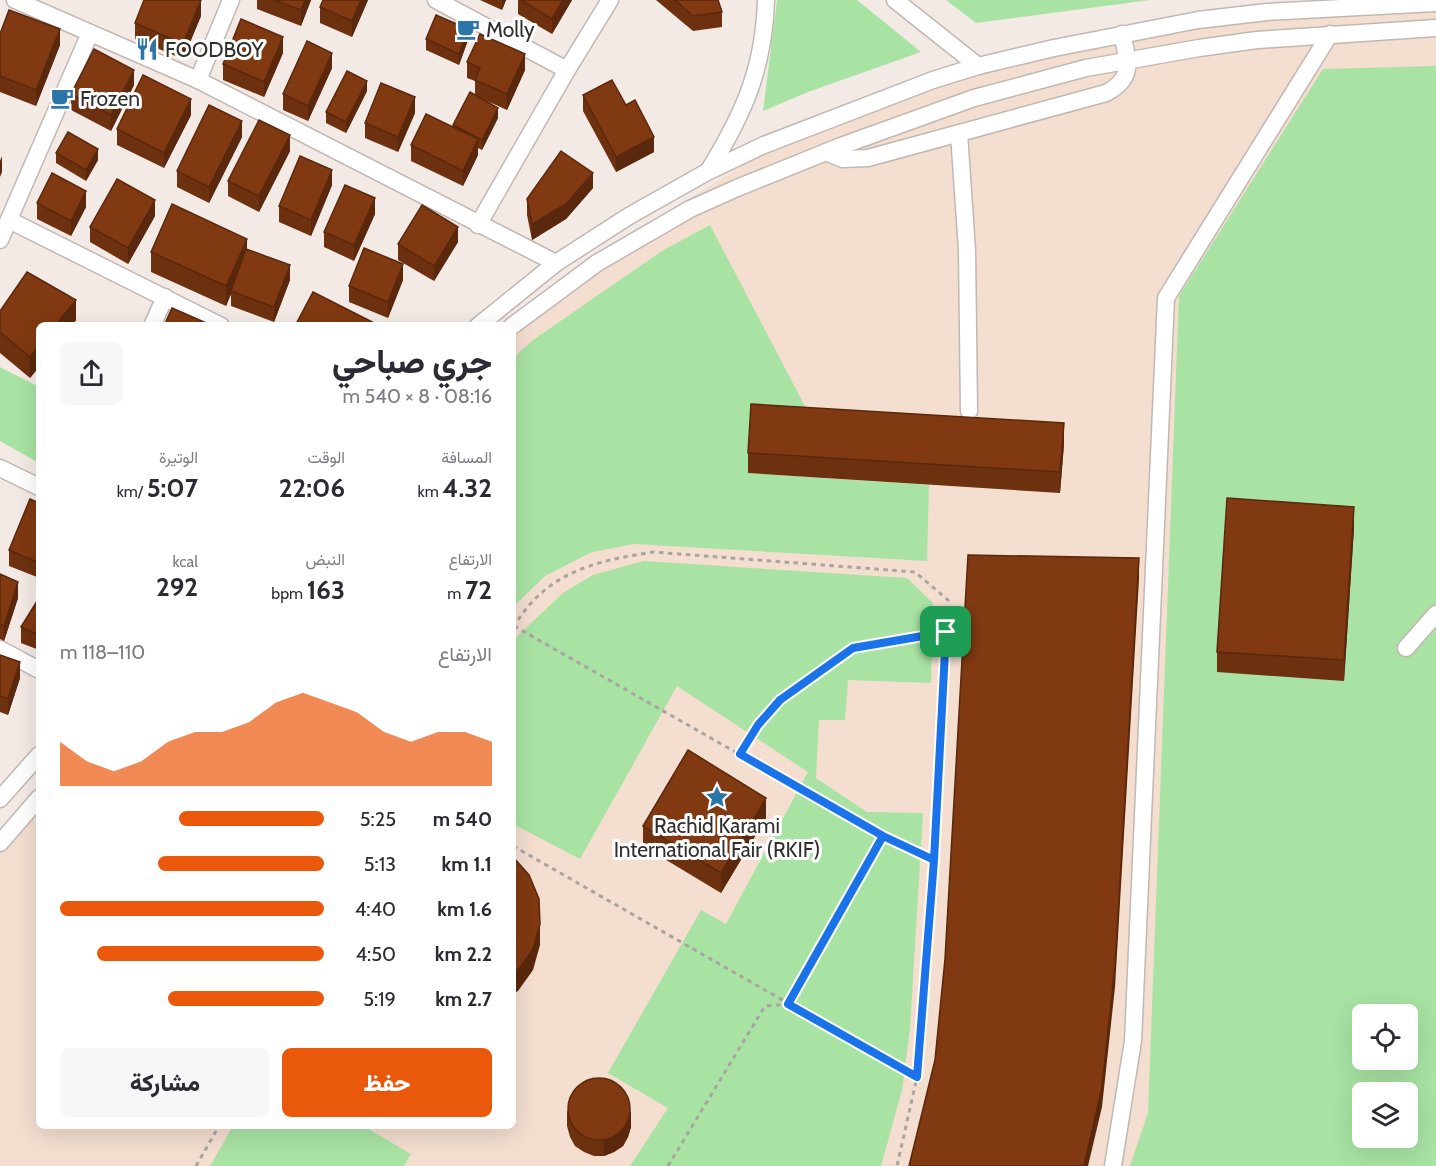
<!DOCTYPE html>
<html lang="ar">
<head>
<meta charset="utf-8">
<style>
  body { margin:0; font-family:Cabin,Vazirmatn,sans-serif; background:#f7f7f7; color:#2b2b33; direction:rtl; height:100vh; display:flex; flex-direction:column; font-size:22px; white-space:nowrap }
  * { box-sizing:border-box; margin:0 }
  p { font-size:20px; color:#7c7c81 }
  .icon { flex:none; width:33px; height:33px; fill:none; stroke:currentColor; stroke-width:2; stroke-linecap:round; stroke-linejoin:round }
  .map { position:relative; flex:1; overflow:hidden; direction:ltr }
  .sheet { position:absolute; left:36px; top:322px; width:480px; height:807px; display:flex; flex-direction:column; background:#fff; border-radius:9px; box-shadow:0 6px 24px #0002; direction:rtl }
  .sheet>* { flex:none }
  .buttons { position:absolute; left:1352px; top:1004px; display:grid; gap:12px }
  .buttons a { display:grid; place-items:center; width:66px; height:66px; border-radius:9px; background:#fff; box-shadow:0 6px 24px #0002; font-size:30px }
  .pin { position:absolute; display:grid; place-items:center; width:51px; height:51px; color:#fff; margin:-26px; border-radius:12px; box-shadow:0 3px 9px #0006 }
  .round { display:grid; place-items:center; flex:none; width:63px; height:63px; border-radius:9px; background:#f7f7f7 }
  .summary { display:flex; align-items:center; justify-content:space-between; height:102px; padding:0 24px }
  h1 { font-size:33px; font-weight:800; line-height:45px }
  .stats { display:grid; grid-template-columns:repeat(3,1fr); gap:9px; height:102px; padding:6px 24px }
  .stats div { display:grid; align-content:center }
  .stats b { font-size:26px; font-weight:800 }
  .stats small { font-size:16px; font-weight:400 }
  .stats p { font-size:16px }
  .chart { height:168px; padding:12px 24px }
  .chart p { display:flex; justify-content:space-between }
  .chart svg { width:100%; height:108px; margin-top:6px; fill:#ea580c; opacity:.7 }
  .cta { display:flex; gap:12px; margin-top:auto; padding:12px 24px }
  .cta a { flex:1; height:69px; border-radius:9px; background:#ea580c; color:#fff; font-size:24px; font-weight:800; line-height:69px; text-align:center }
  .cta a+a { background:#f7f7f7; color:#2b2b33 }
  ul { padding:0 24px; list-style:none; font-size:20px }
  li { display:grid; grid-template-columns:96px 72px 1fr; align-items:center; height:45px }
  li i { height:15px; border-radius:8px; background:#ea580c }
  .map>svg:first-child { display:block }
</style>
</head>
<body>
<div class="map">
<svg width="1436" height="1166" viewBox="0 0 1436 1166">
  <rect width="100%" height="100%" fill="#f3eae6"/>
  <!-- commercial -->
  <path fill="#f3ded0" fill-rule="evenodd" d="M 1436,6 L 1436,1166 L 0,1166 L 0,838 L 39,787 L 39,1126 L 513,1126 L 513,327 L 664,215 L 749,161 L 830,118 L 1103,34 ZM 1362,1014 L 1407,1014 L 1407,1059 L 1362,1059 ZM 1362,1092 L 1407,1092 L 1407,1137 L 1362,1137 Z"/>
  <!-- green -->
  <g fill="#a8e3a3" fill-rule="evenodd">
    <polygon points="777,0 857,0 921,52 808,92 763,111"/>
    <polygon points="946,0 1150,0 976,23"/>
    <path d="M 1436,66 L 1436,1166 L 1130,1166 L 1148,1113 L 1179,296 L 1323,69 ZM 1362,1014 L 1407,1014 L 1407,1059 L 1362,1059 ZM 1362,1092 L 1407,1092 L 1407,1137 L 1362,1137 Z"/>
    <polygon points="710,225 817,429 748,473 929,485 927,561 634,544 592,552 545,576 513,607 513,358 533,340 662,251"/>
    <polygon points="0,367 39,387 39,463 0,441"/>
    <polygon points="644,561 907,578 933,603 931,683 848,680 845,720 819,720 816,778 867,812 923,813 910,1029 902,1090 881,1166 630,1166 668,1108 608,1073 701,910 726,924 808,772 677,686 580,859 513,824 513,640 563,593 593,575"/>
    <polygon points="233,1126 365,1127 411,1154 404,1166 210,1166"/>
  </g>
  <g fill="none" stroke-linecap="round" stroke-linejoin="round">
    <!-- minor casing -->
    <g stroke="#c1b8b4" stroke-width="19">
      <g id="minor">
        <polyline points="15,0 198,80 556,263"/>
        <polyline points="436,0 567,70"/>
        <polyline points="895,0 978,66"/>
        <polyline points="198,80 231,0"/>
        <polyline points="959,133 967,250 969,411"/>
        <path d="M 826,152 L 843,159 L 868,158 L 1106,93 C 1135,78 1128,61 1122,34"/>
        <path d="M 709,170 C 744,113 764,68 766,0"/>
        <polyline points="9,220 221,326"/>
        <polyline points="478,225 567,70 610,0"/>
        <polyline points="0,240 90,33"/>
        <polyline points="152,326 165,297"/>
        <polyline points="478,326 556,263 629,216 707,172 764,145 933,80 978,66 1054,48 1198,20 1267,12 1436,3"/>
        <polyline points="512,326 597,263 690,209 737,188 841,146 974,98 1086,68 1199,48 1257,40 1436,28"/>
        <polyline points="0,468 39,487"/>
        <polyline points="1406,648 1436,614"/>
        <polyline points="0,649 39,670"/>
        <polyline points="0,799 39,755"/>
        <polyline points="0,843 39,798"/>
        <polyline points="1113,1166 1133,1041 1166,298 1330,34"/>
      </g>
    </g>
    <!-- path -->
    <g stroke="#aaa4a0" stroke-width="3" stroke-dasharray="4.5 4.5" stroke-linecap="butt">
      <polyline points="514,626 883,836 934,860"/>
      <path d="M 513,627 C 519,619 525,609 533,601 C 565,567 609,559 653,552 L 915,572 L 948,600 L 934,860 L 917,1077 L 897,1166"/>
      <polyline points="740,754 757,725 780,700 853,648 947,632"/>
      <polyline points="513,846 917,1077"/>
      <polyline points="196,1166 219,1126"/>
      <polyline points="668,1166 765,1006 788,1004 883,836"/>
    </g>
    <!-- minor -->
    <use href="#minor" stroke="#fff" stroke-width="16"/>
  </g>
  <!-- wall -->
  <g fill="#6e310f">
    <polygon points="257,0 311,0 301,26 257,9"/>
    <polygon points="368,0 352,37 320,23 320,7"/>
    <polygon points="480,0 506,0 502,10"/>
    <polygon points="518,0 572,0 552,34 518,14"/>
    <polygon points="656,0 718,0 722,12 722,27 693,31"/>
    <polygon points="201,16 183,59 135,39 135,23"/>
    <polygon points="0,34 60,45 36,106 0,92"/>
    <polygon points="426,39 468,40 459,65 426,50"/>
    <polygon points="283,53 264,97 223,80 223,64"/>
    <polygon points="467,62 525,70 507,110 480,98 498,118 482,150 478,148 478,155 463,186 411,161 411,145 453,127 453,125 475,95 475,81 467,78"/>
    <polygon points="332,68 308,121 283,110 283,94"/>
    <polygon points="134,85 111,131 71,110 71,94"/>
    <polygon points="367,91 346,133 326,123 326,112"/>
    <polygon points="583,95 626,105 654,152 616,172 583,111"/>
    <polygon points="415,113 398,152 365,138 365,123"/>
    <polygon points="191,115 164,168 117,145 117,129"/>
    <polygon points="242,137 209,203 177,187 177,171"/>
    <polygon points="290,151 259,212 228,196 228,181"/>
    <polygon points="56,153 98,160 86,181 56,163"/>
    <polygon points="332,185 311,236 279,222 279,206"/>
    <polygon points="593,188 566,219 532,240 527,215 527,199"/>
    <polygon points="37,203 86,207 71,236 37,219"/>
    <polygon points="375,214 354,261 324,247 324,232"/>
    <polygon points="155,216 128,264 90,242 90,227"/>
    <polygon points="458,242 434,281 398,260 398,244"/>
    <polygon points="247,249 290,280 274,322 231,306 231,294 226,306 151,272 151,252"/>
    <polygon points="403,280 388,318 349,302 349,286"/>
    <polygon points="0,311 76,320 30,378 0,353"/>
    <polygon points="1064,444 1060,493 748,473 748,453"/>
    <polygon points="39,503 39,571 37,577 9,566 9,550"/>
    <polygon points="1354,528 1344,681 1217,672 1217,652"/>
    <polygon points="0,574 18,598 4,641 0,639"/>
    <polygon points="39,598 39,650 21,643 21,627"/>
    <polygon points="0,655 20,678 8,715 0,712"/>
    <polygon points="766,818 721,893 643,846 643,826"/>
    <polygon points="567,1111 631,1127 628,1137 623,1146 614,1152 604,1156 594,1156 584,1152 575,1146 570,1137 567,1126"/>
  </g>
  <!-- shaded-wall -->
  <g fill="#5a280c">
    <polygon points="201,0 201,16 183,59 183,44"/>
    <polygon points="305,0 311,0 301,26 301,10"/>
    <polygon points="361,0 368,0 352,37 352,21"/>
    <polygon points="502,0 506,0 502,10"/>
    <polygon points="563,0 572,0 552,34 552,19"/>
    <polygon points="60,29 60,45 36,106 36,90"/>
    <polygon points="468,29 468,40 459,65 459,54"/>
    <polygon points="283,37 283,53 264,97 264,82"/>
    <polygon points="332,53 332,68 308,121 308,106"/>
    <polygon points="525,54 525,70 507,110 507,94"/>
    <polygon points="134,70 134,85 111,131 111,115"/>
    <polygon points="367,81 367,91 346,133 346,122"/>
    <polygon points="415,97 415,113 398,152 398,137"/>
    <polygon points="191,99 191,115 164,168 164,153"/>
    <polygon points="498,108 498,118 482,150 482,140"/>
    <polygon points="242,121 242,137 209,203 209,187"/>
    <polygon points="290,135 290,151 259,212 259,196"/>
    <polygon points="654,137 654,152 616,172 616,157"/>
    <polygon points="478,139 478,155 463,186 463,171"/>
    <polygon points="98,149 98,160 86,181 86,170"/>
    <polygon points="2,156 2,172 0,177 0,161"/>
    <polygon points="332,170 332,185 311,236 311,220"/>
    <polygon points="593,173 593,188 566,219 532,240 532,224"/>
    <polygon points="86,191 86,207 71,236 71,221"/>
    <polygon points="375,198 375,214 354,261 354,245"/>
    <polygon points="155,200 155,216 128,264 128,248"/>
    <polygon points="458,227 458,242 434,281 434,266"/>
    <polygon points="247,239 247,259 231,291 231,294 226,306 226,286"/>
    <polygon points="403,264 403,280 388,318 388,302"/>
    <polygon points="290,265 290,280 274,322 274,307"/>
    <polygon points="76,300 76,320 72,326 55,326"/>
    <polygon points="39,346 39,367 30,378 30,357"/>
    <polygon points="1064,423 1064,444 1060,493 1060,472"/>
    <polygon points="1354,507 1354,528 1344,681 1344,660"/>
    <polygon points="39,556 39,571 37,577 37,562"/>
    <polygon points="1139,558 1139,579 1115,987 1102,1107 1088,1166 1084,1166"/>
    <polygon points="18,582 18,598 4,641 4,626"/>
    <polygon points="20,662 20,678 8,715 8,699"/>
    <polygon points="766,798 766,818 721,893 721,873"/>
    <polygon points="540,924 540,945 533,970 518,991 513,994 513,973"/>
    <polygon points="631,1111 631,1127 628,1137 623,1146 614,1152 604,1156 604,1140"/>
  </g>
  <!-- building -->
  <g fill="#803911" stroke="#5a280c" stroke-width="1.5">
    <polygon points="144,0 201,0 183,44 135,23"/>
    <polygon points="274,0 305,0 301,10"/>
    <polygon points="323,0 361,0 352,21 320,7"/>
    <polygon points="521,0 563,0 552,19"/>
    <polygon points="675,0 718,0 722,12 693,16"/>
    <polygon points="9,10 60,29 36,90 0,76 0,34"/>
    <polygon points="436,15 468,29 459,54 426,39"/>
    <polygon points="241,19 283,37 264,82 223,64"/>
    <polygon points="480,34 525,54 507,94 475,80 480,68 467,62"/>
    <polygon points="307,41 332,53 308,106 283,94"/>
    <polygon points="94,49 134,70 111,115 71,94"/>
    <polygon points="347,71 367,81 346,122 326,112"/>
    <polygon points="143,75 191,99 164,153 117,129"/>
    <polygon points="612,80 626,105 635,100 654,137 616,157 583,95"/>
    <polygon points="381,83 415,97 398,137 365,123"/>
    <polygon points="470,92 498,108 482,140 453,125"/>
    <polygon points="209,105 242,121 209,187 177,171"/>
    <polygon points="426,114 478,139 463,171 411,145"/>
    <polygon points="259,120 290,135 259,196 228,181"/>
    <polygon points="68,132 98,149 86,170 56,153"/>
    <polygon points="561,151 593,173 566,204 532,224 527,199"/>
    <polygon points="300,156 332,170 311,220 279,206"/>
    <polygon points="52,173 86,191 71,221 37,203"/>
    <polygon points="117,179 155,200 128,248 90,227"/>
    <polygon points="345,185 375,198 354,245 324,232"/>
    <polygon points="172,204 247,239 226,286 151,252"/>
    <polygon points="422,205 458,227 434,266 398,244"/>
    <polygon points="364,248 403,264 388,302 349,286"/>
    <polygon points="246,249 290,265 274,307 231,291"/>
    <polygon points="27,272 76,300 55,326 39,326 39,346 30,357 0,332 0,311"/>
    <polygon points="313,292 374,323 373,326 295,326"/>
    <polygon points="172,308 213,326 164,326"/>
    <polygon points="751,404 1064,423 1060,472 748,453"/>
    <polygon points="1227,498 1354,507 1344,660 1217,652"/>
    <polygon points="30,499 39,503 39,556 37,562 9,550"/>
    <polygon points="968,555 1139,558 1115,966 1102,1087 1084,1166 909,1166 935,1060 945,959"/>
    <polygon points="0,574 18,582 4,626 0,624"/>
    <polygon points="39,598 39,635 21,627"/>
    <polygon points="0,655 20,662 8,699 0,696"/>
    <polygon points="688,750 766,798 721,873 643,826"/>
    <polygon points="513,857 529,875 539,899 540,924 533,949 518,970 513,973"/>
    <circle cx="599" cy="1109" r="31"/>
  </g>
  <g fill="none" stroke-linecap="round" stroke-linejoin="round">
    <!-- route casing -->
    <g stroke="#fff" stroke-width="12">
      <polyline id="route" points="946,632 934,860 883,836 788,1004 917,1077 934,860 883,836 740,754 758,725 780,700 853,648 946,632"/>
    </g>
    <!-- route -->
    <use href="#route" stroke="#1a73e8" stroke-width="8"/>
  </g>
  <!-- icons -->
  <defs>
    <g id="cafe-bare" transform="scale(1.8)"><path d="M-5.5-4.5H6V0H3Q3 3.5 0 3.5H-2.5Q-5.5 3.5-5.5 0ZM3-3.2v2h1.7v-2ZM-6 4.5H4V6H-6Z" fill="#2c75a9" stroke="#fff" stroke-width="2.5" paint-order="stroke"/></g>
    <g id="restaurant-bare" transform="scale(1.8)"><path d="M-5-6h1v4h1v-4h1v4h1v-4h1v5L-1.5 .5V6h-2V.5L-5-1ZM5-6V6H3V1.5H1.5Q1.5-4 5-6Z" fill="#2c75a9" stroke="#fff" stroke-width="2.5" paint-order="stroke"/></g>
    <g id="sight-bare" transform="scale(1.8)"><path d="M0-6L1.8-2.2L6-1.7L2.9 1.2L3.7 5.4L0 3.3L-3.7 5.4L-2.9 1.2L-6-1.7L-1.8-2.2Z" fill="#2c75a9" stroke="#fff" stroke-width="2.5" paint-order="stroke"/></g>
  </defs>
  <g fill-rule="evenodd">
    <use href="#cafe-bare" x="468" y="29"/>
    <use href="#restaurant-bare" x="147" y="49"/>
    <use href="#cafe-bare" x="62" y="98"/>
    <use href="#sight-bare" x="717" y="797"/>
  </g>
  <g text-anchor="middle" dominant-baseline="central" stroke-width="6" stroke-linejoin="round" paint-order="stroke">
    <!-- poi labels -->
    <g font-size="21" fill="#312e2c" stroke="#fff" text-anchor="start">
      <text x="486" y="29">Molly</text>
      <text x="165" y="49">FOODBOY</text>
      <text x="80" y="98">Frozen</text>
      <text x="717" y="825" text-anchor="middle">Rachid Karami<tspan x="717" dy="24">International Fair (RKIF)</tspan></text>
    </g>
  </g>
</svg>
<div class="buttons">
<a><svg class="icon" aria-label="locate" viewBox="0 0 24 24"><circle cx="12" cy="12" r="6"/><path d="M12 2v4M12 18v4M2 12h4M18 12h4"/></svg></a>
<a><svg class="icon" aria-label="layers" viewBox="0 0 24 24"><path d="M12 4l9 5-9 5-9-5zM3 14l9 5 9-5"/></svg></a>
</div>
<div class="pin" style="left:946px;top:632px;background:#1e9e55"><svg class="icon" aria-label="arrive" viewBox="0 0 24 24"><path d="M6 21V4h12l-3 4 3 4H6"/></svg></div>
<section class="sheet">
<div class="summary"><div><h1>جري صباحي</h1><p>08:16 · 8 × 540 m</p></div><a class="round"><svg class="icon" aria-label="share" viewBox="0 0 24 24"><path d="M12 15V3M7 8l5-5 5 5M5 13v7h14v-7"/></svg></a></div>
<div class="stats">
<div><p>المسافة</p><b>4.32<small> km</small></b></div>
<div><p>الوقت</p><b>22:06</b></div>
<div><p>الوتيرة</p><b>5:07<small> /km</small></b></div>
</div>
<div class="stats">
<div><p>الارتفاع</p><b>72<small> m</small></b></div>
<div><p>النبض</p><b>163<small> bpm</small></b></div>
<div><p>kcal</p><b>292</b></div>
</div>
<div class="chart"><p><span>الارتفاع</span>110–118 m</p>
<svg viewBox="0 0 160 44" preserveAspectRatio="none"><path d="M0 44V26L10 34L20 38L30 34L40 26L50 22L60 22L70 18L80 10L90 6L100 10L110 14L120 22L130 26L140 22L150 22L160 26V44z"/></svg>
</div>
<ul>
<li><b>540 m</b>5:25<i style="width:55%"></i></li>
<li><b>1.1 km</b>5:13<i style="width:63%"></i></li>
<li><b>1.6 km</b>4:40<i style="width:100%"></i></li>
<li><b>2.2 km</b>4:50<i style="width:86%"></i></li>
<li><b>2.7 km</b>5:19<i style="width:59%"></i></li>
</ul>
<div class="cta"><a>حفظ</a><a>مشاركة</a></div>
</section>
</div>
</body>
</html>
